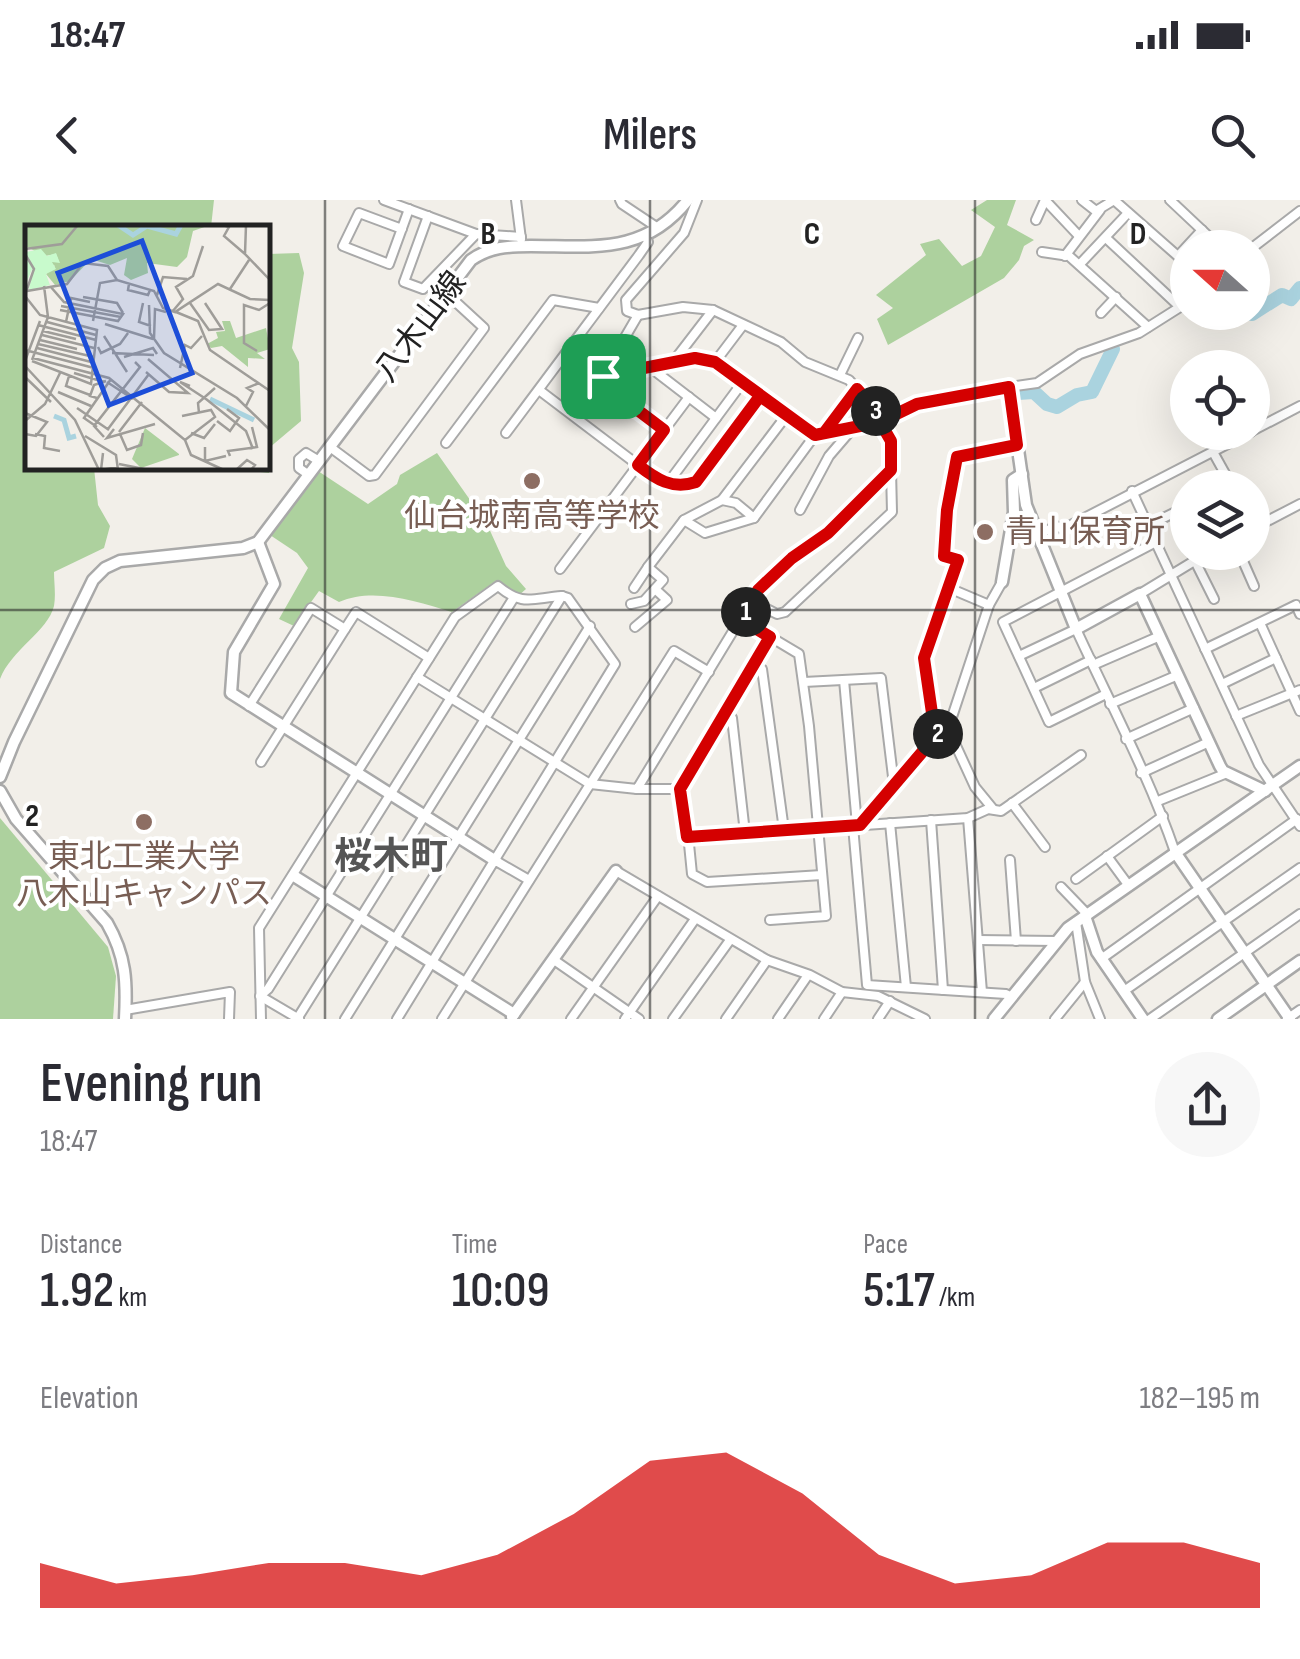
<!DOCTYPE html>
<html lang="en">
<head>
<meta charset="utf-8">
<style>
  body { margin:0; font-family:"Sofia Sans Condensed","Noto Sans JP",sans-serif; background:#f7f7f7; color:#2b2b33; height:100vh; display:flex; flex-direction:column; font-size:38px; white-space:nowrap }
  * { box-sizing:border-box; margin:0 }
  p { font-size:32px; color:#7c7c81 }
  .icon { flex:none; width:55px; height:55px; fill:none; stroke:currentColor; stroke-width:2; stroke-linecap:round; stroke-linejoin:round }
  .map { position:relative; height:819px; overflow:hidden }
  .side { display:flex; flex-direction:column; background:#fff; flex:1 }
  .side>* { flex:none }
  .needle { width:65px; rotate:291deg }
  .tools { position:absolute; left:1170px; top:30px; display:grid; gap:20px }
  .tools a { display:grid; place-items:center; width:100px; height:100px; border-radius:50%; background:#fff; box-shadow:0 10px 40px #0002; font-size:50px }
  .pin { position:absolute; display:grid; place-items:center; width:85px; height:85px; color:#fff; margin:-42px; border-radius:20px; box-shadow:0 5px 15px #0006 }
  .km { position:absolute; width:50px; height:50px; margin:-25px; border-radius:50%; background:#222; color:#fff; font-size:28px; line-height:50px; text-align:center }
  .round { display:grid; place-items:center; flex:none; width:105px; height:105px; border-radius:52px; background:#f7f7f7 }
  .headline { display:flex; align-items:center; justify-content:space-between; height:170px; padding:0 40px }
  h1 { font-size:55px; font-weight:600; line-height:75px }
  .metrics { display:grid; grid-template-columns:repeat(3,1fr); gap:15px; height:170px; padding:10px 40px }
  .metrics div { display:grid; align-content:center }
  .metrics b { font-size:50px; font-weight:600 }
  .metrics small { font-size:28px; font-weight:400 }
  .metrics p { font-size:28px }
  .chart { height:280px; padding:20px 40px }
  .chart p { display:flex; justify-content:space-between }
  .chart svg { width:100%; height:180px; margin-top:10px; fill:#d40000; opacity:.7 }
  .status { display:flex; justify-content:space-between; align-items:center; height:70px; padding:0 50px; background:#fff; direction:ltr }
  .status svg { height:28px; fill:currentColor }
  header { display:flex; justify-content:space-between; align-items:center; height:130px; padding:0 40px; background:#fff; font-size:45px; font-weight:600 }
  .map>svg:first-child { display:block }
</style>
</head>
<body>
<div class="status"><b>18:47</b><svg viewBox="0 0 49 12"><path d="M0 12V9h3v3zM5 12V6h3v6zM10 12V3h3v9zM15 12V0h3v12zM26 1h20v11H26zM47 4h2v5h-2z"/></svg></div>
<header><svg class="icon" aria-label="back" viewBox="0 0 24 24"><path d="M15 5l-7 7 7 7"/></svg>Milers<svg class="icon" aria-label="search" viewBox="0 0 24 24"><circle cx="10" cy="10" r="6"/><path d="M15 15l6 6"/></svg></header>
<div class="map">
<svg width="1300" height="819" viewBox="0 0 1300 819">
  <rect width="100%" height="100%" fill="#f2efe9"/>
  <!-- forest -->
  <g fill="#add19e">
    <path d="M 0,0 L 214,0 L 211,27 L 28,28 L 28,268 L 94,268 L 98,305 L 110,326 L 104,348 L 54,372 C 54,382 56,395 54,406 C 48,431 11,450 0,479 Z"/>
    <polygon points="987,0 1016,0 1007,25 1034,40 1024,46 1019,60 1004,78 888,145 877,119 893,108 876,95 926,55 920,44 939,39 962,66 981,56 995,27 971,10"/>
    <polygon points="299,53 304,73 292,148 299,162 301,221 269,248 269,273 236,269 233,268 268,268 268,54"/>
    <path d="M 437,253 L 487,324 L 506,366 L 526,389 L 518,396 L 497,380 L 452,412 C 416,401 373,387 339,402 L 319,391 L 294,426 L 279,419 L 308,368 L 297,353 L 270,335 L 318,271 L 368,304 L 397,284 L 400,275 Z"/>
    <polygon points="0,618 108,747 116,776 113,819 0,819"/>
  </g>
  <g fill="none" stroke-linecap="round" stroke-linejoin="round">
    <!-- river -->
    <g stroke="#aad3df" stroke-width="14">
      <polyline points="1245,112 1252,114 1282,95 1291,99 1300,88"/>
      <polyline points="1018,193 1034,192 1047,204 1057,207 1077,195 1092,192 1113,149"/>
    </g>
    <!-- minor casing -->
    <g stroke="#a9a9a9" stroke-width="12">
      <g id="minor">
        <polyline points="384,0 476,34"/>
        <polyline points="516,0 521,39"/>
        <polyline points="620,0 622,4 658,28"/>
        <polyline points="697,0 684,33 626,100 627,111 638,115 683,107 713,110 781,142 805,162 849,180 884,220"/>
        <polyline points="1045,0 1078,35"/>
        <polyline points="1082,0 1096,11 1114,0 1188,65"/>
        <polyline points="1170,0 1221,48"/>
        <polyline points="428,16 404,82 423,89 476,34 521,37"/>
        <polyline points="1036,20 1045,0"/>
        <polyline points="402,29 359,13 343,46 389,64 409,9"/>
        <polyline points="1106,38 1180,107"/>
        <polyline points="1252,48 1300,11"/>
        <polyline points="1042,52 1069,56 1148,127"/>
        <polyline points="1065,56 1100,10"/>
        <polyline points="1178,56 1202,30"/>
        <polyline points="1080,64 1128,13"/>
        <polyline points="1101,113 1116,97"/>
        <polyline points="673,162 713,110"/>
        <polyline points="715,162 743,125"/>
        <polyline points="651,168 716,218"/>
        <polyline points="840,175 858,138"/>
        <polyline points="603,176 628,142 624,139 638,115"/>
        <polyline points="593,177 665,229"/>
        <polyline points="1009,187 1037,183 1080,154 1139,133 1188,102"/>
        <polyline points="539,190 659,281 685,285 695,282 760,197"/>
        <polyline points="1252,231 1300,206"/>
        <polyline points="506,233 639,55 648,42 646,36"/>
        <polyline points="824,233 857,189"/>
        <polyline points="446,243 553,100 599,108"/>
        <polyline points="330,247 369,276 375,275 484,128 446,93"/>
        <polyline points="1213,252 1233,288"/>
        <polyline points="309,275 299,268 299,259 306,253 319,261"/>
        <polyline points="668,283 742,183"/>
        <polyline points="1132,291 1259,565 1300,626"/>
        <polyline points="722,300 736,303 754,318"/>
        <polyline points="800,310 829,256 853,228"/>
        <polyline points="684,320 705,333 754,318 815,235"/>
        <polyline points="1149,325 1188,306"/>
        <polyline points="1252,329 1300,304"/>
        <polyline points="1038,335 1056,326 1063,329 1251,232"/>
        <polyline points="1239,352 1254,386"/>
        <polyline points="1195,361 1214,399"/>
        <polyline points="560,369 689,197"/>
        <polyline points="634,388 648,367"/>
        <polyline points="949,388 989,405"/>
        <polyline points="1140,394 1209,352"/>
        <polyline points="753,402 777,414 785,412 892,312 891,270"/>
        <polyline points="631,404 644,401 663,380 648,367 684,320 722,300 786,216"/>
        <polyline points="742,420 799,454 809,526 826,716 770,720"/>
        <polyline points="1260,423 1300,511"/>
        <polyline points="635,427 667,400 655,389"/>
        <polyline points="1205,449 1296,405 1300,414"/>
        <path d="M 1019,456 L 1076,429 C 1110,503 1149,576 1175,652"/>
        <polyline points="754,465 762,469 784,630"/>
        <polyline points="1093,465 1160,436"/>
        <path d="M 417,477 L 590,584 L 637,589 L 758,390 L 793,358 L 828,333 L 891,270 L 891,241 L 880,221 L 815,235 L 715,162 L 695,158 L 593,177 C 576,175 573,162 572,147"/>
        <polyline points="844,480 857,625"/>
        <polyline points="804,482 881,478 894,585"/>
        <polyline points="1222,484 1276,458"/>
        <polyline points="1034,488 1091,460"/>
        <polyline points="1106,494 1049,522 1003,422 1156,342"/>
        <polyline points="1110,504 1178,475"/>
        <polyline points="249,506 311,408 345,429 356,412 429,458"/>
        <polyline points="727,511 732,518 745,633"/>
        <polyline points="1236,516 1300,490"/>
        <polyline points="946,524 975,587 993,609"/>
        <polyline points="941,530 933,520 923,459 958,360 945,356 947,310 957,257 1017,245"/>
        <polyline points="1126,539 1194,508"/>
        <polyline points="261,562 345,429"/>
        <polyline points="1141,573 1209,542"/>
        <polyline points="637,589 680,589 684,594 692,674 707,682 822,675"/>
        <polyline points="680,589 771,437"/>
        <polyline points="1158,601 1227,573"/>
        <polyline points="1012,603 1045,647"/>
        <polyline points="968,618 982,792"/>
        <polyline points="931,620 943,790"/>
        <polyline points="890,623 906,787"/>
        <polyline points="861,624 952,517 989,405 1002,382"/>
        <polyline points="853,626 867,785 1006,794 1012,797"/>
        <polyline points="687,637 968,618 988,609 1001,611 1081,555"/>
        <polyline points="1107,656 1129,686"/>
        <polyline points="1010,660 1016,741"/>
        <polyline points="496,661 529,680"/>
        <polyline points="616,671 767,760 810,775 842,792 878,796 925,819"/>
        <polyline points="1076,679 1163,616"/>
        <polyline points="1061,687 1088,715"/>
        <polyline points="1076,722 1085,782 1100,819"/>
        <polyline points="978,740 1056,741"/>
        <polyline points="1101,759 1297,619"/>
        <polyline points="554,760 639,819"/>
        <polyline points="1124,791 1300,668"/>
        <polyline points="125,810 230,792 229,819"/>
        <path d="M 261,819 L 259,728 L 455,417 L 498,386 C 523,407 532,398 562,396"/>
        <polyline points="297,819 562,396 568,398 615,464 397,819"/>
        <polyline points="299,819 260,796 268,789 513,399"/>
        <polyline points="345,819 590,426"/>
        <polyline points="442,819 674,451 709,472"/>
        <polyline points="571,819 658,696"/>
        <polyline points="625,819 695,719"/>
        <polyline points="673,819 730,740"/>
        <polyline points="726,819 767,760"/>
        <polyline points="778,819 808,775"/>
        <polyline points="824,819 842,792"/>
        <polyline points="878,819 890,801"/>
        <polyline points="1055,819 1085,782"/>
        <polyline points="1150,819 1300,714"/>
        <polyline points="1287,819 1300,810"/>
      </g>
    </g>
    <!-- tertiary casing -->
    <g stroke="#a9a9a9" stroke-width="15">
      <g id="tertiary">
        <polyline points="880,221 917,204 1009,187 1026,305 1076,429 1140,394 1220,566 1223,571 1265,591"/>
        <polyline points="258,342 274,384 234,452 231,493 496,661"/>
        <polyline points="1002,382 1014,312 1013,280 1022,274"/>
        <path d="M 0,577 L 14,542 L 93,380 L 105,368 L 120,361 L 243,348 L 258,342 L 471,60 C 489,47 508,46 531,46 C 594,46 644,55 688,0"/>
        <path d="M 0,591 L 16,619 L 107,723 C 126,756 127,782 125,819"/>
        <polyline points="1175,652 1290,819"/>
        <polyline points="294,676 514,814"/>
        <polyline points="1085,716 1097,752 1143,819"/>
        <polyline points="512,817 616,671"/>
        <polyline points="994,819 1068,728 1300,566"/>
        <polyline points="1218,819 1300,761"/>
      </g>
    </g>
    <!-- minor -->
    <use href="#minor" stroke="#fff" stroke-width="8"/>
    <!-- tertiary -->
    <use href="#tertiary" stroke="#fff" stroke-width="10"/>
  </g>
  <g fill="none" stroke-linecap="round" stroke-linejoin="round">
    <!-- route casing -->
    <g stroke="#fff" stroke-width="20">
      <path id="route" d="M 603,176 L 695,158 L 715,162 L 815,235 L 880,222 L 891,241 L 891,270 L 828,333 L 792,358 L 758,390 L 742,420 L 770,437 L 680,589 L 687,637 L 860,625 L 941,530 L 933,520 L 924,458 L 958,360 L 944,356 L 947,310 L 957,257 L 1017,245 L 1009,187 L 917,204 L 884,220 L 857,189 L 824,233 L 815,235 L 760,196 L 696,282 C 672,290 656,279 638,265 L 664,230 L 594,177 L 603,176"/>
    </g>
    <!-- route -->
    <use href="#route" stroke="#d40000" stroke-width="12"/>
  </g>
  <!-- grid -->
  <path fill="none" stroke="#222" stroke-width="2.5" stroke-opacity="0.55" d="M 325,0 L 325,819M 650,0 L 650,819M 975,0 L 975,819M 0,410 L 1300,410"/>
  <!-- markers -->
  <g fill="#8d6e63" stroke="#fff" stroke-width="4">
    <circle cx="532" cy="281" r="10"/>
    <circle cx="985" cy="332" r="10"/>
    <circle cx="144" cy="622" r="10"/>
  </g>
  <g text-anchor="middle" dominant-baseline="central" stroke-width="8" stroke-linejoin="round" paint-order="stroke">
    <!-- street labels -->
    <g font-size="32" fill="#222" stroke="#fff">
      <text transform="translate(421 127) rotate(-53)">八木山線</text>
    </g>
    <!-- education labels -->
    <g font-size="32" fill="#785e54" stroke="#fff">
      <text x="532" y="316">仙台城南高等学校</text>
      <text x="1005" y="332" text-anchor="start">青山保育所</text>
      <text x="144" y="657">東北工業大学<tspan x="144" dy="37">八木山キャンパス</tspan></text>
    </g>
    <!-- quarter labels -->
    <g font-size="38" font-weight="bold" fill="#555" stroke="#fff">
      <text x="391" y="657">桜木町</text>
    </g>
  </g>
  <!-- overview -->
  <g transform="translate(25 25)">
    <rect width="245" height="245" fill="#f2efe9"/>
    <path d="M 0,0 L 61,2 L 185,0 L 168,6 L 162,32 L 152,42 L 122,38 L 123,48 L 106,55 L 99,50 L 102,33 L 85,40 L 66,34 L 45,56 L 30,60 L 21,49 L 30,41 L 24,37 L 34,37 L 31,29 L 20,31 L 0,21 ZM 197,96 L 205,96 L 211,113 L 241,103 L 245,124 L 232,128 L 240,134 L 223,133 L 223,142 L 197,121 L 186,123 L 182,119 L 193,113 L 191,107 L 200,106 ZM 120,203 L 154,229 L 154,230 L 116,243 L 107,234 Z" fill="#add19e"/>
    <path d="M 16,24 L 22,31 L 31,28 L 35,38 L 27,37 L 31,44 L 21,49 L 25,60 L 4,65 L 8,42 L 0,61 L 1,27 Z" fill="#c8facc"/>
    <path fill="none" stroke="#aad3df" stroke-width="5" d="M 93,0 L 108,10 L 122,1 L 151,9 L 156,0M 185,174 L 229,195M 29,191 L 39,195 L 44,213 L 51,211"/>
    <path fill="none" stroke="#9f9d99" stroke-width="2.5" d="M 198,0 L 204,2 L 199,11 L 220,29M 221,0 L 220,29 L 245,55M 0,24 L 37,19 L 53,0M 0,29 L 9,44 L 1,67M 104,59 L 103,65 L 123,70 L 125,65M 25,61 L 39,77 L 98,89 L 93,96 L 35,85M 205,64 L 224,35M 2,66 L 42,59 L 58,38 L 83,41 L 92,55M 132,70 L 138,52 L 162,54M 0,71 L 15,90 L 72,105 L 66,159 L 7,136M 58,72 L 92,78 L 98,88M 118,78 L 114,97 L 126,101M 165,78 L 184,105 L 197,104 L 180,78M 124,80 L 125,108 L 139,128 L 212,173 L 245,205M 36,81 L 96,92M 147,87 L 158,74 L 151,62 L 168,51 L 178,21M 151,87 L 173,96 L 185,125 L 245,166M 68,96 L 75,58 L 92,55 L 129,66 L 138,83 L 150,87 L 193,59 L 225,74 L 245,75M 22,97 L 71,110M 41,97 L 46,73 L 65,77M 80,99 L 128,114M 13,100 L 71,115M 18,106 L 51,114M 17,110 L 69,123M 79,111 L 102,147M 129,114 L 130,84 L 141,87M 15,115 L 52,124M 13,119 L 69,132M 73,122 L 76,128 L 95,119 L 103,108M 12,123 L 70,138M 0,125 L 69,143M 232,126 L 219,118 L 219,80 L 234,85 L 245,78M 87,128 L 129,130M 99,132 L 128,123 L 132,129M 8,133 L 84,153 L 160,215 L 166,230 L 199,245M 7,135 L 23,92 L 19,61M 0,136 L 15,96M 0,141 L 50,195 L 74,245M 155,143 L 160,120 L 166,123 L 177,111M 121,147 L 144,167 L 163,168 L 123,134M 49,148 L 79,157M 44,151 L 41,161 L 65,170M 0,152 L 26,177M 82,157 L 108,174M 165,161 L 155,157 L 181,174M 33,167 L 66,181M 72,173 L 65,171 L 69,160 L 81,156M 181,174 L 221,206 L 228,224M 221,181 L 228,167 L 222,163 L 234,158M 52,183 L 84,205M 0,188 L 22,197 L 11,211 L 0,209M 174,188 L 173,178 L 190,163M 157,191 L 186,185 L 190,192 L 160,215M 0,196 L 20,179 L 35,148M 192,196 L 205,206 L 214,193 L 202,184M 72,202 L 59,193 L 86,154M 83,204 L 124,149M 89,204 L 82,213 L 130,199M 94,207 L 117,177M 166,208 L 179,213 L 190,199M 10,209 L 20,211 L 19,223 L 35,226M 95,209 L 102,225 L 116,220 L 118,208M 60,211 L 91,230 L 93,245M 79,212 L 69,201 L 115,142 L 110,137M 180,222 L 180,236 L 201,231M 78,228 L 76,245 L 93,242M 205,231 L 203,226 L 232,222 L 227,202M 94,239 L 124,245M 211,245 L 222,235 L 230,240 L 226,245"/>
    <path fill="#1d4ed8" fill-opacity="0.15" stroke="#1d4ed8" stroke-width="5" d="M 117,16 L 167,148 L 84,180 L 33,48 Z"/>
    <rect width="245" height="245" fill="none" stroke="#222" stroke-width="5"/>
  </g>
  <g font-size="32" text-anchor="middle" font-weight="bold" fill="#222" stroke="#fff" stroke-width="8" stroke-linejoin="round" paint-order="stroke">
    <text x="488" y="44">B</text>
    <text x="812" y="44">C</text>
    <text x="1138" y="44">D</text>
    <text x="32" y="626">2</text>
  </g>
</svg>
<div class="tools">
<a><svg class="needle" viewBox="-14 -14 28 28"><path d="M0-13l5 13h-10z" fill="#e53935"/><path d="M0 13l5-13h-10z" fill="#7c7c81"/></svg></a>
<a><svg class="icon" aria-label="locate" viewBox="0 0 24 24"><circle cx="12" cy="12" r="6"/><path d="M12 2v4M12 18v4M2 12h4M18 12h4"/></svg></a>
<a><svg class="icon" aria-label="layers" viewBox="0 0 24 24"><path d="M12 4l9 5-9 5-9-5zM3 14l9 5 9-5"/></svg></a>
</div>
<div class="pin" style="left:603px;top:176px;background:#1e9e55"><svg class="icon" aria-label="arrive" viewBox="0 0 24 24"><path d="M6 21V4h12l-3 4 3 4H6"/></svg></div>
<b class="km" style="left:746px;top:412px">1</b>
<b class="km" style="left:938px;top:534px">2</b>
<b class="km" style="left:876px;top:211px">3</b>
</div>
<section class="side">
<div class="headline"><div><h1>Evening run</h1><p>18:47</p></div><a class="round"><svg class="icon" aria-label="share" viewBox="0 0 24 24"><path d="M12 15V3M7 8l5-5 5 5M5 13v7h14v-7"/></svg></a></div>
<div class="metrics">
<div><p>Distance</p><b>1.92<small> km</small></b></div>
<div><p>Time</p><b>10:09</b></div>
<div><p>Pace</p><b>5:17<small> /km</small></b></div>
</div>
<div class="chart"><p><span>Elevation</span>182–195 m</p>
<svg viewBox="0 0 160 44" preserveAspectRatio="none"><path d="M0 44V33L10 38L20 36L30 33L40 33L50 36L60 31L70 21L80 8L90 6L100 16L110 31L120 38L130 36L140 28L150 28L160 33V44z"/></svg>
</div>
</section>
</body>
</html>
